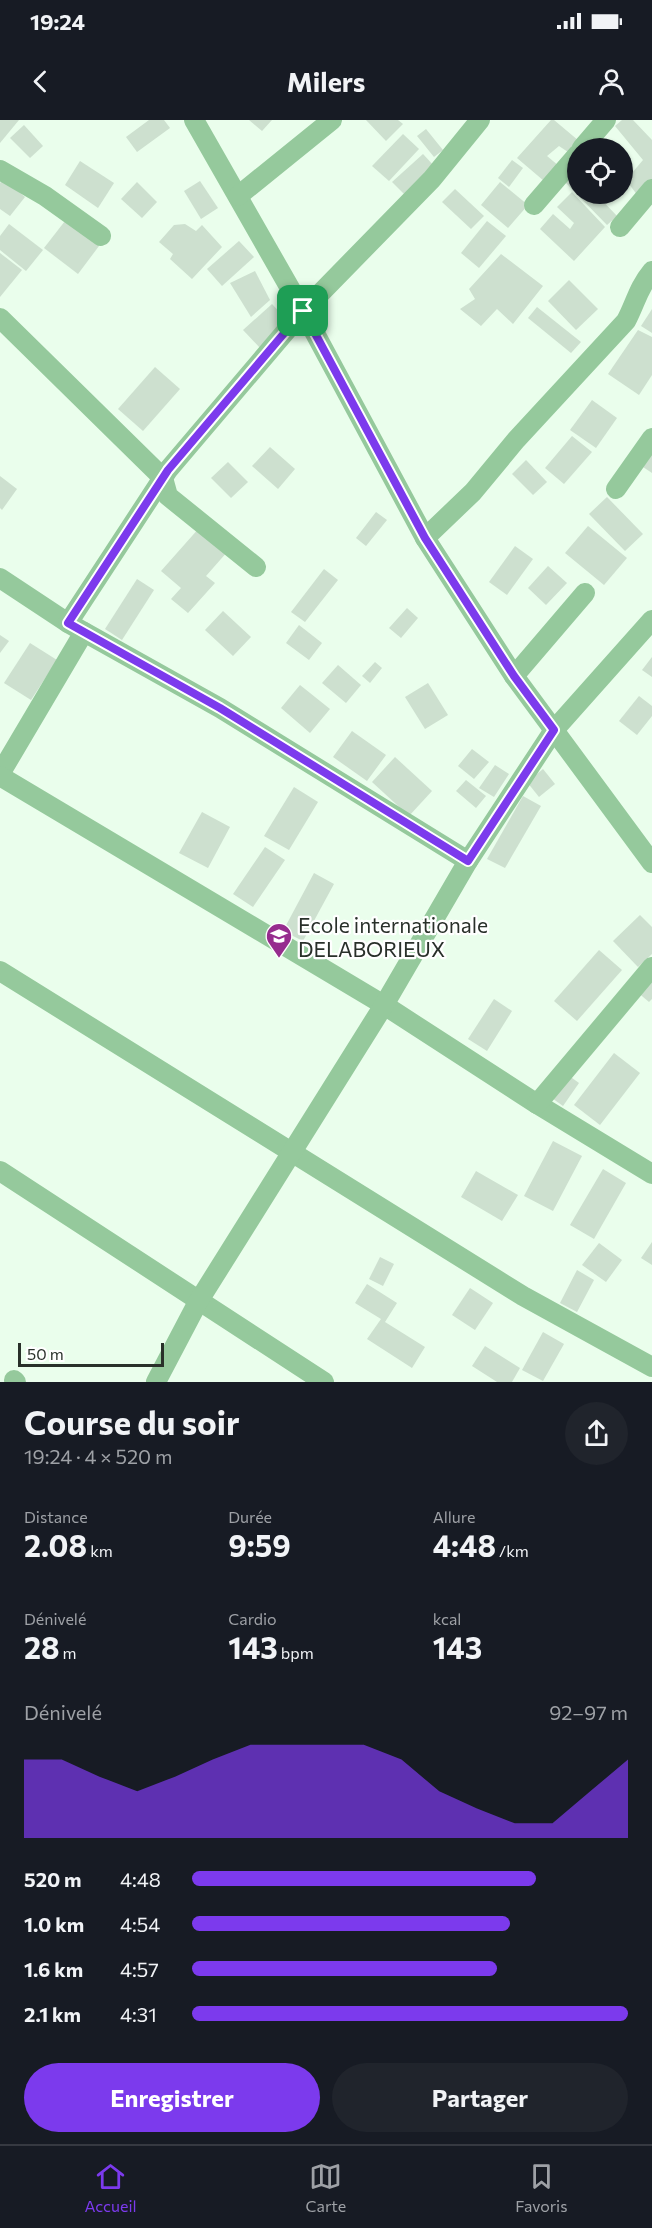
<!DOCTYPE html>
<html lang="fr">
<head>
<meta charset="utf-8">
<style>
  body { margin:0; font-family:Commissioner,sans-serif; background:#20242c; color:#f1f3f6; height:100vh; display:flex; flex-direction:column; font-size:22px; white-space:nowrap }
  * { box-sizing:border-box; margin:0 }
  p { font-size:20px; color:#9ea1a6 }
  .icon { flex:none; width:33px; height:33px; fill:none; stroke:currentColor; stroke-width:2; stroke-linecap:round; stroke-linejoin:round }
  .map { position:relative; height:1262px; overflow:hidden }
  .sheet { display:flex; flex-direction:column; background:#171b24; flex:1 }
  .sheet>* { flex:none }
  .buttons { position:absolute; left:567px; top:18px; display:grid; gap:12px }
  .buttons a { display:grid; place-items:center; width:66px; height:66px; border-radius:50%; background:#171b24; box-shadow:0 2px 4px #0004; font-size:30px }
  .scale { position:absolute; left:18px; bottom:15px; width:146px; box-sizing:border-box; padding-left:6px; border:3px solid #29302a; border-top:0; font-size:16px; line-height:21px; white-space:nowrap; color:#29302a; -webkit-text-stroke:4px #fff; paint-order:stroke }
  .pin { position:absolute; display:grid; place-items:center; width:51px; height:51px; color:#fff; margin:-26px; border-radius:12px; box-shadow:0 3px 9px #0006 }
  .round { display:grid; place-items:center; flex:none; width:63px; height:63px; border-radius:32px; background:#20242c }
  .headline { display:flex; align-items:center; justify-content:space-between; height:102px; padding:0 24px }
  h1 { font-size:33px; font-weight:700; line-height:45px }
  .metrics { display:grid; grid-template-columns:repeat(3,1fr); gap:9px; height:102px; padding:6px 24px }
  .metrics div { display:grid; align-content:center }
  .metrics b { font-size:30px; font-weight:700 }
  .metrics small { font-size:16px; font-weight:400 }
  .metrics p { font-size:16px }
  .chart { height:168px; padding:12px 24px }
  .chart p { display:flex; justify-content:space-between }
  .chart svg { width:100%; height:108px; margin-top:6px; fill:#7c3aed; opacity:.7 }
  .primary-button { display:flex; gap:12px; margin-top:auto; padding:12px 24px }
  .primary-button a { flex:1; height:69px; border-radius:36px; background:#7c3aed; color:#fff; font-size:24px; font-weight:700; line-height:69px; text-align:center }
  .primary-button a+a { background:#20242c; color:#f1f3f6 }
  ul { padding:0 24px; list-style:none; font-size:20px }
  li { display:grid; grid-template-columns:96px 72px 1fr; align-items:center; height:45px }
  li i { height:15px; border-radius:8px; background:#7c3aed }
  .status { display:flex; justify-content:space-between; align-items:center; height:42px; padding:0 30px; background:#171b24; direction:ltr }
  .status svg { height:16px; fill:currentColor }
  header { display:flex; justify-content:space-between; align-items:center; height:78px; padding:0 24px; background:#171b24; font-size:27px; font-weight:700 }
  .dock { display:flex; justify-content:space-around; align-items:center; height:84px; border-top:2px solid #363941; background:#171b24; font-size:16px; color:#9ea1a6 }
  .dock a { display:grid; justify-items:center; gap:3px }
  .dock .selected { color:#7c3aed }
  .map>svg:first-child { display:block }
</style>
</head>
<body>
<div class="status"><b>19:24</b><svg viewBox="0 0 49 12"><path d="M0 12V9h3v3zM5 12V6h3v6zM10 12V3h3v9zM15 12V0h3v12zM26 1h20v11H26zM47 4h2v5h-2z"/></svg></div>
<header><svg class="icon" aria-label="back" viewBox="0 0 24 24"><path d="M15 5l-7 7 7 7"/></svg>Milers<svg class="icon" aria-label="person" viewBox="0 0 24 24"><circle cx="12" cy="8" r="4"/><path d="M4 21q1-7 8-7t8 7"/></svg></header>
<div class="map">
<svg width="652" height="1262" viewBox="0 0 652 1262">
  <rect width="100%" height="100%" fill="#eafeec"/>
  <!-- building -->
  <g fill="#cde0cf">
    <polygon points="0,0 19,0 0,23"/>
    <polygon points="149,0 164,0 170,8 137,32 126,17"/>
    <polygon points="249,0 272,0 262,11"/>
    <polygon points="366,0 398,0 403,4 386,21"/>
    <polygon points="551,0 554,0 579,21 568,32 559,26 547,36 559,46 544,61 517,38"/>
    <polygon points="622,0 633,0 652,20 652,59 638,76 626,60 643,40 615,6"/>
    <polygon points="24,5 43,26 30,38 10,18"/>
    <polygon points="426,9 443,30 434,37 417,16"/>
    <polygon points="403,14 419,29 389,61 372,46"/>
    <polygon points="423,34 435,47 405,75 392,62"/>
    <polygon points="512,40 523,48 509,67 498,58"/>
    <polygon points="80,41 114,63 98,88 65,65"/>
    <polygon points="574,51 578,55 578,74 596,74 617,96 607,105 564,61"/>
    <polygon points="3,59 25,77 10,96 0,89 0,63"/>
    <polygon points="200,61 218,88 201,99 184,71"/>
    <polygon points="137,62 157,82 142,98 121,79"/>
    <polygon points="500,62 528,85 508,108 481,85"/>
    <polygon points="455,69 484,96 471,109 442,82"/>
    <polygon points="572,72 605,107 574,141 540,109 553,94 570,109 574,103 557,87"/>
    <polygon points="65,101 99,126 78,154 44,128"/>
    <polygon points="487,101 506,116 479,148 461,133"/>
    <polygon points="9,104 43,130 26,151 0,130 0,116"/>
    <polygon points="185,104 196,111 202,105 222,127 192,159 170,139 173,134 159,122 174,105"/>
    <polygon points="239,121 254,137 222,166 207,149"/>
    <polygon points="0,133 22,150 0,177"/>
    <polygon points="501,134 543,166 513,204 497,189 481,206 460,189 475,179 469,169"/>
    <polygon points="255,151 270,180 251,197 230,163"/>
    <polygon points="569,160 598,189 576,210 548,181"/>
    <polygon points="272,184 289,202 261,229 243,210"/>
    <polygon points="537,187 581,222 571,233 528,198"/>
    <polygon points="652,189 652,213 641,206"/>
    <polygon points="638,210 652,217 652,255 639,275 608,254"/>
    <polygon points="155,247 180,269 143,311 118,289"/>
    <polygon points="592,280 617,298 596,328 570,310"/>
    <polygon points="572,316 592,332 564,364 545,348"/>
    <polygon points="270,327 295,349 278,369 252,346"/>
    <polygon points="652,334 652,353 643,347"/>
    <polygon points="526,340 547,362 533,375 512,354"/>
    <polygon points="228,342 248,362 231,378 211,358"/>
    <polygon points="0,356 17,369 2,390 0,388"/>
    <polygon points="607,377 643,414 625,431 589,394"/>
    <polygon points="376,392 387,400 366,426 356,418"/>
    <polygon points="588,406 627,438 604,465 565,433"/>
    <polygon points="200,407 228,431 206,456 215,463 188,493 171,479 181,468 161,451"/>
    <polygon points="515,426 533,439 507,475 489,462"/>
    <polygon points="548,446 567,463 546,485 528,468"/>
    <polygon points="324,449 338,460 305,502 291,492"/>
    <polygon points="137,459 154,470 122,520 105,509"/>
    <polygon points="407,488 418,498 401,518 389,508"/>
    <polygon points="223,491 251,517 233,536 205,510"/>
    <polygon points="299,505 322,523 309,540 286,523"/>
    <polygon points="0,515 9,521 0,533"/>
    <polygon points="30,523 57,540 31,580 4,563"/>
    <polygon points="652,537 652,557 642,550"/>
    <polygon points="375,542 382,548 370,563 362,556"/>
    <polygon points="338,545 361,565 346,583 322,563"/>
    <polygon points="428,563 448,595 425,609 405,577"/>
    <polygon points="300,565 330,589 310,613 281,588"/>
    <polygon points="639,576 652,586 652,596 637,615 619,601"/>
    <polygon points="352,611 386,635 367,661 333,637"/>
    <polygon points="472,629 489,642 474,659 458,646"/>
    <polygon points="395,637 432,671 409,696 372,662"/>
    <polygon points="495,645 509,654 494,677 479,668"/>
    <polygon points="543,649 555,664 539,677 527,662"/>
    <polygon points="466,660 486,676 476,688 456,671"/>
    <polygon points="294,667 318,682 289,730 264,716"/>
    <polygon points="523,676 541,686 505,748 487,739"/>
    <polygon points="202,692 230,707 208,748 179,733"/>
    <polygon points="265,727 285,740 253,787 233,774"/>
    <polygon points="314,753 334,764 303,821 283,811"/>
    <polygon points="640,795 652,807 652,834 638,847 613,821"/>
    <polygon points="599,830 622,850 577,901 554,881"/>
    <polygon points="652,853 652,879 649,882 636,871"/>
    <polygon points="494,879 512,891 487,931 468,919"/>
    <polygon points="614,933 640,953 600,1005 574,985"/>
    <polygon points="561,950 579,963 563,986 545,973"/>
    <polygon points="553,1021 582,1036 553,1091 524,1076"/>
    <polygon points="603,1049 626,1063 594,1119 570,1105"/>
    <polygon points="476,1051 518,1075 502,1101 461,1077"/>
    <polygon points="652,1122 652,1145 641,1138"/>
    <polygon points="599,1123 622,1140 606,1162 582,1145"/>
    <polygon points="380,1137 394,1144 383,1166 369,1159"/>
    <polygon points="577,1150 594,1160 577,1192 560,1183"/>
    <polygon points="367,1164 397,1183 385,1202 425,1227 412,1248 367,1219 381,1199 355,1183"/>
    <polygon points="470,1168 493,1183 475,1210 452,1195"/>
    <polygon points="543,1212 564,1224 543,1261 522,1250"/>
    <polygon points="485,1226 520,1248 512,1262 497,1262 472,1246"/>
  </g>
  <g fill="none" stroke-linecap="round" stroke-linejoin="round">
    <!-- minor -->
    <g stroke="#95c99c" stroke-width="20">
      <polyline points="194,0 303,191 425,418 514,556 652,743"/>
      <polyline points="582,28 606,0"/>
      <polyline points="0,50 45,76 101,116"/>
      <polyline points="238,76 332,0"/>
      <polyline points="534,85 578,34"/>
      <polyline points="620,107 652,69"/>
      <polyline points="0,198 163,358 168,376 256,447"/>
      <polyline points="616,369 652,318"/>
      <path d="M 425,418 L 473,372 L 516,320 L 626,201 C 636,182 638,168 652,151"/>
      <polyline points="0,458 68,503 220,588 468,741"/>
      <polyline points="68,503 168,350 303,191 432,59 480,0"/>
      <polyline points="514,556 585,473"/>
      <polyline points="0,654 84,512"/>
      <polyline points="0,656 384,885 537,984 652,1054"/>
      <polyline points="0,851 523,1176 652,1247"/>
      <polyline points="537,984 652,847"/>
      <polyline points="0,1051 324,1262"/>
      <polyline points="14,1260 16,1262"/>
      <polyline points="156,1262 198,1182 384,885 468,741 554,610 652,500"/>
    </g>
  </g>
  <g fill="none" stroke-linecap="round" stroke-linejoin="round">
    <!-- route casing -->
    <g stroke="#fff" stroke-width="12">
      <polygon id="route" points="303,191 425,418 514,556 554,610 468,741 220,588 68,503 168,350"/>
    </g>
    <!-- route -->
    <use href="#route" stroke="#7c3aed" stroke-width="8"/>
  </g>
  <!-- icons -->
  <defs>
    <g id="school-pin" transform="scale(1.35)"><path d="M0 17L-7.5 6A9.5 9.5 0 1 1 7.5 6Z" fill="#962c8e" stroke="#fff"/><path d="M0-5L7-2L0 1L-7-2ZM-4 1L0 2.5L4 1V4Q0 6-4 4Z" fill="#fff"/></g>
  </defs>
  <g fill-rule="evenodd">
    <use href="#school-pin" x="279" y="816"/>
  </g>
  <g text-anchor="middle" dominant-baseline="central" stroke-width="4.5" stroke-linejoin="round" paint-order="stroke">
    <!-- poi labels -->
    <g font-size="21" fill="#29302a" stroke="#fff" text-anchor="start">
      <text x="298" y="804">Ecole internationale<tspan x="298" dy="24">DELABORIEUX</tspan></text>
    </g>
  </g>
</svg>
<div class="buttons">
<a><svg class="icon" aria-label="locate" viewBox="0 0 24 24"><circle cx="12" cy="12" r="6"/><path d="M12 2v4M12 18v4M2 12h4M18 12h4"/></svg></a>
</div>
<div class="scale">50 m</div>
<div class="pin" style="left:303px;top:191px;background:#1e9e55"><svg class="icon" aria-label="arrive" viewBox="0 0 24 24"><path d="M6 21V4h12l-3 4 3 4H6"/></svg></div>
</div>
<section class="sheet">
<div class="headline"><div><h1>Course du soir</h1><p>19:24 · 4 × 520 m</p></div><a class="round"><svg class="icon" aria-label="share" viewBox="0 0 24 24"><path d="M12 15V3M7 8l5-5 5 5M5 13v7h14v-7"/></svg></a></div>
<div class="metrics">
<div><p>Distance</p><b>2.08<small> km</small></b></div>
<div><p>Durée</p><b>9:59</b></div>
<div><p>Allure</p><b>4:48<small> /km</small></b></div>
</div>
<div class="metrics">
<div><p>Dénivelé</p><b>28<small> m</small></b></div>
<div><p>Cardio</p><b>143<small> bpm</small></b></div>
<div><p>kcal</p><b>143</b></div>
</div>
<div class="chart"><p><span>Dénivelé</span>92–97 m</p>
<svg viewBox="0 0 160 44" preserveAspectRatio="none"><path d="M0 44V12L10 12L20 19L30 25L40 19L50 12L60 6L70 6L80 6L90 6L100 12L110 25L120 32L130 38L140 38L150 25L160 12V44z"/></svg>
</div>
<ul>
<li><b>520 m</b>4:48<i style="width:79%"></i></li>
<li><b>1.0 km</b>4:54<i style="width:73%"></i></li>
<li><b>1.6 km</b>4:57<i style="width:70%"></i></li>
<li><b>2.1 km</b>4:31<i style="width:100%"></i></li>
</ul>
<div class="primary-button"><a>Enregistrer</a><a>Partager</a></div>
</section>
<nav class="dock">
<a class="selected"><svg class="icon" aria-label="home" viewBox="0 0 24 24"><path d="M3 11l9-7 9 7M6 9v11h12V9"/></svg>Accueil</a>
<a><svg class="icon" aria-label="map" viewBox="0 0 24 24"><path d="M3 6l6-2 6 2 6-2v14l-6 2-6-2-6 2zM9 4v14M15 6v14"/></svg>Carte</a>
<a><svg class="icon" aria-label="saved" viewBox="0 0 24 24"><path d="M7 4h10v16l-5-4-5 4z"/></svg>Favoris</a>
</nav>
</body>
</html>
